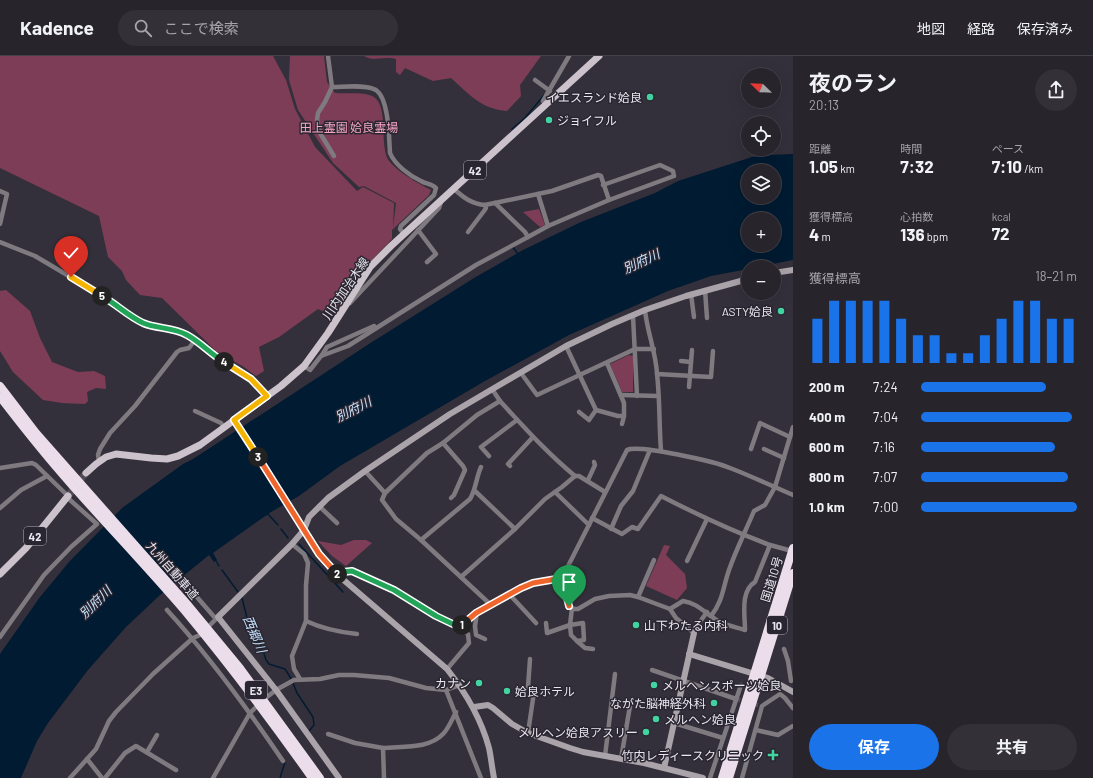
<!DOCTYPE html>
<html lang="ja">
<head>
<meta charset="utf-8">
<style>
  body { margin:0; font-family:Barlow,"Noto Sans JP",sans-serif; background:#333038; color:#f1f3f6; height:100vh; display:flex; flex-direction:column; font-size:15px; white-space:nowrap }
  * { box-sizing:border-box; margin:0 }
  p { font-size:13px; color:#a4a4a9 }
  .icon { flex:none; width:22px; height:22px; fill:none; stroke:currentColor; stroke-width:2; stroke-linecap:round; stroke-linejoin:round }
  .map { position:relative; flex:1; overflow:hidden }
  .details { display:flex; flex-direction:column; background:#27242c; width:300px }
  .details>* { flex:none }
  .needle { width:26px; rotate:293deg }
  .controls { position:absolute; left:741px; top:12px; display:grid; gap:8px }
  .controls a { display:grid; place-items:center; width:40px; height:40px; border-radius:50%; background:#27242c; box-shadow:0 4px 16px #0002,0 0 0 1px #434148; font-size:20px }
  .pin { position:absolute; display:grid; place-items:center; width:34px; height:34px; color:#fff; margin:-41px -17px; border-radius:50% 50% 50% 0; rotate:-45deg; box-shadow:0 0 4px #0007 }
  .pin .icon { rotate:45deg }
  .km { position:absolute; width:20px; height:20px; margin:-10px; border-radius:50%; background:#222; color:#fff; font-size:11px; line-height:20px; text-align:center }
  .round { display:grid; place-items:center; flex:none; width:42px; height:42px; border-radius:21px; background:#333038 }
  .head { display:flex; align-items:center; justify-content:space-between; height:68px; padding:0 16px }
  h1 { font-size:22px; font-weight:700; line-height:30px }
  .metrics { display:grid; grid-template-columns:repeat(3,1fr); gap:6px; height:68px; padding:4px 16px }
  .metrics div { display:grid; align-content:center }
  .metrics b { font-size:17px; font-weight:700 }
  .metrics small { font-size:11px; font-weight:400 }
  .metrics p { font-size:11px }
  .chart { height:112px; padding:8px 16px }
  .chart p { display:flex; justify-content:space-between }
  .chart svg { width:100%; height:72px; margin-top:4px; stroke:#1a73e8; stroke-width:6 }
  .cta { display:flex; gap:8px; margin-top:auto; padding:8px 16px }
  .cta a { flex:1; height:46px; border-radius:24px; background:#1a73e8; color:#fff; font-size:16px; font-weight:700; line-height:46px; text-align:center }
  .cta a+a { background:#333038; color:#f1f3f6 }
  ul { padding:0 16px; list-style:none; font-size:13px }
  li { display:grid; grid-template-columns:64px 48px 1fr; align-items:center; height:30px }
  li i { height:10px; border-radius:5px; background:#1a73e8 }
  header { display:flex; align-items:center; gap:24px; box-sizing:border-box; height:56px; padding:0 20px; background:#27242c; border-bottom:1px solid #434148 }
  header strong { font-size:19px }
  nav { display:flex; gap:22px; margin-inline-start:auto; font-size:14px }
  .search { width:280px; height:36px; background:#333038; display:flex; align-items:center; gap:10px; box-sizing:border-box; padding:0 14px; border-radius:22px; color:#a4a4a9; font-size:15px }
  main { display:flex; flex:1; min-height:0 }
  .map>svg:first-child { display:block }
</style>
</head>
<body>
<header>
<strong>Kadence</strong>
<div class="search"><svg class="icon" aria-label="search" viewBox="0 0 24 24"><circle cx="10" cy="10" r="6"/><path d="M15 15l6 6"/></svg>ここで検索</div>
<nav><a>地図</a><a>経路</a><a>保存済み</a></nav>
</header>
<main>
<div class="map">
<svg width="793" height="722" viewBox="0 0 793 722">
  <rect width="100%" height="100%" fill="#34303b"/>
  <!-- green -->
  <g fill="#7e3d57">
    <path d="M 0,0 L 273,0 L 286,24 L 295,53 L 315,91 L 357,135 L 363,131 L 394,147 L 393,173 L 396,147 L 364,130 L 359,131 L 333,107 L 298,54 L 289,24 L 290,0 L 324,0 L 327,26 L 335,37 C 346,38 359,36 369,39 C 392,44 377,91 390,106 C 398,116 419,128 431,134 L 429,139 L 392,174 L 392,183 L 362,214 L 340,248 L 330,258 L 318,253 L 279,281 L 259,291 L 264,315 L 256,320 L 244,311 L 216,295 L 162,242 L 140,239 L 126,224 L 122,215 L 108,201 L 99,160 L 0,112 Z"/>
    <path d="M 364,0 L 541,0 L 520,29 L 521,40 L 507,55 C 481,53 469,38 451,22 L 433,25 L 405,12 L 400,19 L 396,16 L 396,3 C 386,0 373,6 364,0 Z"/>
    <polygon points="539,153 545,169 540,171 523,156"/>
    <polygon points="6,234 30,255 40,282 52,306 78,316 94,315 105,320 106,333 96,332 87,336 88,345 85,348 62,347 43,344 13,316 0,295 0,235"/>
    <polygon points="629,299 633,300 633,336 622,336 610,308"/>
    <polygon points="354,484 366,484 372,487 346,510 332,500 318,485 341,489"/>
    <polygon points="664,489 670,490 666,499 685,518 687,532 677,544 646,530"/>
  </g>
  <!-- water -->
  <path fill="#001b32" fill-rule="evenodd" d="M 793,98 L 793,204 L 757,211 L 748,211 L 748,213 L 711,220 L 668,235 L 569,279 L 485,325 L 340,410 L 299,440 L 271,456 L 213,497 L 217,504 L 214,506 L 209,499 L 160,539 L 126,571 L 88,614 L 48,667 L 37,685 L 21,722 L 0,722 L 0,598 L 40,541 L 69,506 L 122,452 L 183,408 L 193,403 L 372,286 L 474,222 L 523,194 L 581,166 L 655,137 L 678,125 L 752,101 L 767,99 ZM 748,115 L 774,115 L 774,141 L 748,141 ZM 748,163 L 774,163 L 774,189 L 748,189 Z"/>
  <g fill="none" stroke-linecap="round" stroke-linejoin="round">
    <!-- stream -->
    <g stroke="#001b32" stroke-width="1.5">
      <polyline points="512,73 525,62 544,39"/>
      <polyline points="512,190 518,198"/>
      <polyline points="267,457 278,469"/>
      <polyline points="281,473 288,482"/>
      <polyline points="299,488 343,536"/>
      <polyline points="215,503 219,510"/>
      <polyline points="222,514 238,536"/>
      <polyline points="242,542 248,566 262,591 266,604 269,608 285,613 292,624"/>
      <polyline points="293,627 297,637 313,661 314,669 309,675"/>
      <polyline points="280,722 285,706"/>
    </g>
    <!-- street-tunnel -->
    <polyline stroke="#4f4b56" stroke-width="4.5" stroke-dasharray="4.5 2" stroke-linecap="butt" points="736,643 758,649"/>
    <!-- primary-tunnel -->
    <polyline stroke="#4f4b56" stroke-width="7" stroke-dasharray="7 3.5" stroke-linecap="butt" points="68,440 86,417"/>
    <!-- street -->
    <g stroke="#7f7a7f" stroke-width="4.5">
      <polyline points="328,0 332,31"/>
      <polyline points="535,24 550,35"/>
      <polyline points="546,49 543,45 569,0"/>
      <path d="M 334,100 L 320,77 L 317,64 L 318,57 L 325,46 L 332,31 C 343,31 366,28 376,34 C 389,43 389,82 390,97 C 395,109 410,120 421,125 C 426,128 432,128 436,132 L 434,139 L 401,170 L 400,173 L 404,178"/>
      <path d="M 454,133 C 464,142 472,148 485,149 L 552,135 L 598,119 L 601,120 L 609,144 L 674,120 L 673,115 L 660,109 L 603,129"/>
      <polyline points="0,135 7,138 0,168"/>
      <polyline points="538,138 548,170 609,144"/>
      <polyline points="495,147 525,176 528,181 548,170"/>
      <polyline points="418,174 436,198 427,206"/>
      <polyline points="468,176 484,155 486,152 485,149"/>
      <polyline points="0,186 35,200 106,242 132,261 144,267 155,271 176,274 185,278 195,284 218,302 251,323 267,340"/>
      <polyline points="705,234 707,262"/>
      <polyline points="691,238 694,261"/>
      <polyline points="350,247 439,152 441,146"/>
      <path d="M 645,254 C 647,276 656,296 657,318 C 660,343 659,369 661,395"/>
      <polyline points="633,260 637,340"/>
      <polyline points="566,290 596,354 618,360 624,360 624,347 607,307"/>
      <polyline points="322,299 327,291 374,270"/>
      <polyline points="681,305 691,306"/>
      <polyline points="304,310 310,314 321,300 348,290 476,209 528,181"/>
      <polyline points="521,317 537,339 635,293 654,293"/>
      <polyline points="657,318 711,321 713,295"/>
      <polyline points="689,331 692,294"/>
      <polyline points="492,333 500,345"/>
      <polyline points="621,339 658,340"/>
      <polyline points="195,355 221,367 224,371"/>
      <polyline points="579,356 589,364 596,354"/>
      <polyline points="622,368 624,360"/>
      <polyline points="443,387 463,410 465,414 454,439 451,442"/>
      <polyline points="751,393 760,367 790,381"/>
      <polyline points="764,393 784,402"/>
      <polyline points="489,400 481,391 517,364"/>
      <polyline points="99,405 98,399 100,393 110,377 135,350 177,296 180,294 189,292 195,284"/>
      <polyline points="510,410 508,408 533,381"/>
      <polyline points="0,412 32,407 36,409 68,440 70,444 97,468 71,491 44,519 0,581"/>
      <polyline points="365,415 385,437"/>
      <polyline points="588,424 595,409 594,406"/>
      <polyline points="475,435 515,473"/>
      <polyline points="555,436 589,469"/>
      <polyline points="319,450 337,467"/>
      <polyline points="0,452 21,434 47,420"/>
      <path d="M 592,462 L 622,478 L 632,471 L 638,473 L 661,440 C 696,458 732,475 770,489 L 755,526 C 740,535 745,559 745,574 C 736,571 723,569 715,563 C 704,556 697,547 683,545 L 670,553"/>
      <polyline points="611,473 621,450 633,435 650,394"/>
      <path d="M 421,484 L 470,443 C 476,433 476,422 481,411"/>
      <polyline points="292,488 304,498 308,507 306,529 306,565 292,600 294,613 300,623"/>
      <polyline points="770,489 792,495"/>
      <polyline points="687,505 707,463"/>
      <polyline points="339,520 343,516 352,515 395,534 436,560 459,571 468,578 469,587 447,613"/>
      <polyline points="461,521 515,473 545,443 562,431 575,420"/>
      <polyline points="190,533 216,563"/>
      <polyline points="510,539 536,567"/>
      <polyline points="638,541 654,504"/>
      <path d="M 491,549 L 421,484 L 396,463 L 382,444 L 385,437 L 427,397 L 443,387 L 477,359 L 500,345 C 524,371 547,397 575,420 L 579,420 L 605,436"/>
      <path d="M 167,554 C 210,601 247,652 283,705"/>
      <path d="M 707,556 L 699,567 L 694,577 L 676,562 L 670,553 L 638,541 L 630,539 L 609,540 L 595,543 L 578,553 L 574,553 L 569,550 L 562,522 L 627,394 C 639,388 716,406 730,412 C 751,420 772,430 793,439"/>
      <polyline points="477,557 475,570 476,579 485,583"/>
      <path d="M 711,560 C 723,545 723,531 729,514 C 736,494 746,474 754,455 L 765,449 L 775,431 L 793,371"/>
      <path d="M 306,565 C 323,573 338,576 357,578"/>
      <polyline points="546,567 547,577 570,569 583,567 584,584 577,585 571,579 570,569 572,552"/>
      <polyline points="210,569 217,562"/>
      <polyline points="459,571 476,557 521,532 533,527 562,522"/>
      <polyline points="577,585 585,592 593,593"/>
      <polyline points="784,593 788,605 791,625"/>
      <polyline points="652,614 736,643"/>
      <polyline points="446,634 481,722"/>
      <polyline points="267,641 276,634 294,624 320,623 339,619 354,619 389,622 426,632 446,634 460,629"/>
      <polyline points="674,667 723,682"/>
      <polyline points="756,674 778,679 793,670"/>
      <polyline points="528,677 534,636 528,631 530,603"/>
      <polyline points="328,678 355,687 383,692"/>
      <polyline points="147,696 157,679"/>
      <polyline points="605,700 615,618"/>
      <polyline points="87,703 102,722"/>
      <polyline points="621,703 631,644"/>
      <polyline points="70,722 96,693 109,665 116,656 153,618 193,582 200,579"/>
      <polyline points="105,722 125,697 136,690 176,714"/>
      <polyline points="213,722 250,657 256,651"/>
      <path d="M 384,722 L 383,692 C 403,690 429,693 443,678 C 449,672 452,663 456,656"/>
      <polyline points="710,722 741,629"/>
      <polyline points="742,722 762,650 780,638 785,642 793,652"/>
    </g>
    <!-- secondary -->
    <g stroke="#aba3aa" stroke-width="6">
      <polyline points="774,217 793,214"/>
      <path d="M 234,364 L 319,498 L 339,520 L 447,613 C 466,637 481,662 489,692 C 491,701 492,712 494,722"/>
      <polyline points="689,598 768,622 793,636"/>
      <polyline points="474,651 488,649 493,652 512,668 528,677 570,692 583,696 644,707 703,722"/>
      <polyline points="664,712 694,577"/>
      <polyline points="339,722 276,634 218,561 292,488 304,474 309,461 328,442 365,415 450,358 566,290 612,268 645,254 686,240 748,223"/>
    </g>
    <!-- primary -->
    <g stroke="#ccc2cb" stroke-width="7">
      <polyline points="86,417 96,408 106,401 116,398 151,402 167,403 178,400 200,389 281,330 304,310 328,277 361,225 370,211 391,190 599,0"/>
      <polyline points="0,518 26,492 68,440"/>
    </g>
    <!-- highway -->
    <g stroke="#ebdeea" stroke-width="8">
      <polyline points="0,330 36,377 188,549 240,612 320,722"/>
      <path d="M 0,341 C 23,371 46,400 71,428 C 108,470 147,511 184,554 C 229,608 271,664 312,722"/>
      <polyline points="722,722 793,492"/>
      <polyline points="729,722 793,517"/>
    </g>
  </g>
  <g fill="none" stroke-linecap="round" stroke-linejoin="round">
    <!-- split-1 casing -->
    <g stroke="#fff" stroke-width="8">
      <polyline id="split-1" points="462,569 476,557 521,532 533,527 562,522 569,550"/>
    </g>
    <!-- split-2 casing -->
    <g stroke="#fff" stroke-width="8">
      <polyline id="split-2" points="337,518 339,520 343,516 352,515 394,534 436,560 459,571 462,569"/>
    </g>
    <!-- split-3 casing -->
    <g stroke="#fff" stroke-width="8">
      <polyline id="split-3" points="258,401 319,498 337,518"/>
    </g>
    <!-- split-4 casing -->
    <g stroke="#fff" stroke-width="8">
      <polyline id="split-4" points="224,306 251,323 267,340 234,364 258,401"/>
    </g>
    <!-- split-5 casing -->
    <g stroke="#fff" stroke-width="8">
      <path id="split-5" d="M 102,240 C 116,248 128,260 143,267 C 157,273 173,271 187,279 C 200,286 211,298 224,306"/>
    </g>
    <!-- split-6 casing -->
    <g stroke="#fff" stroke-width="8">
      <polyline id="split-6" points="71,221 102,240"/>
    </g>
    <!-- split-1 -->
    <use href="#split-1" stroke="#f0652b" stroke-width="5"/>
    <!-- split-2 -->
    <use href="#split-2" stroke="#22a559" stroke-width="5"/>
    <!-- split-3 -->
    <use href="#split-3" stroke="#f0652b" stroke-width="5"/>
    <!-- split-4 -->
    <use href="#split-4" stroke="#f5b400" stroke-width="5"/>
    <!-- split-5 -->
    <use href="#split-5" stroke="#22a559" stroke-width="5"/>
    <!-- split-6 -->
    <use href="#split-6" stroke="#f5b400" stroke-width="5"/>
  </g>
  <!-- markers -->
  <g fill="#41d4a1" stroke="#2a2631" stroke-width="1.5">
    <circle cx="650" cy="41" r="4"/>
    <circle cx="549" cy="64" r="4"/>
    <circle cx="781" cy="255" r="4"/>
    <circle cx="636" cy="569" r="4"/>
    <circle cx="479" cy="627" r="4"/>
    <circle cx="654" cy="629" r="4"/>
    <circle cx="507" cy="635" r="4"/>
    <circle cx="714" cy="647" r="4"/>
    <circle cx="656" cy="663" r="4"/>
    <circle cx="646" cy="676" r="4"/>
    <path d="M771 693h4v4h4v4h-4v4h-4v-4h-4v-4h4z"/>
  </g>
  <g text-anchor="middle" dominant-baseline="central" stroke-width="3" stroke-linejoin="round" paint-order="stroke">
    <!-- shield labels -->
    <g fill="#2a2631" stroke="#b0adb5" stroke-width="1">
      <rect x="464" y="105" width="22" height="18" rx="3"/>
      <rect x="24" y="471" width="22" height="18" rx="3"/>
      <rect x="767" y="560" width="20" height="18" rx="3"/>
      <rect x="245" y="625" width="22" height="18" rx="3"/>
    </g>
    <g font-size="11" font-weight="bold" fill="#e9e7ee">
      <text x="475" y="114">42</text>
      <text x="35" y="480">42</text>
      <text x="777" y="569">10</text>
      <text x="256" y="634">E3</text>
    </g>
    <!-- poi labels -->
    <g font-size="12" fill="#e9e7ee" stroke="#2a2631" text-anchor="end">
      <text x="642" y="41">イエスランド姶良</text>
      <text x="557" y="64" text-anchor="start">ジョイフル</text>
      <text x="773" y="255">ASTY姶良</text>
      <text x="644" y="569" text-anchor="start">山下わたる内科</text>
      <text x="471" y="627">カナン</text>
      <text x="662" y="629" text-anchor="start">メルヘンスポーツ姶良</text>
      <text x="515" y="635" text-anchor="start">姶良ホテル</text>
      <text x="706" y="647">ながた脳神経外科</text>
      <text x="664" y="663" text-anchor="start">メルヘン姶良</text>
      <text x="638" y="676">メルヘン姶良アスリー</text>
      <text x="764" y="699">竹内レディースクリニック</text>
    </g>
    <!-- park labels -->
    <g font-size="12" fill="#f8a7c4" stroke="#2a2631">
      <text x="349" y="71">田上霊園 姶良霊場</text>
    </g>
    <!-- street labels -->
    <g font-size="12" fill="#e9e7ee" stroke="#2a2631">
      <text transform="translate(345 232) rotate(-56)">川内加治木線</text>
      <text transform="translate(173 514) rotate(49)">九州自動車道</text>
      <text transform="translate(771 523) rotate(-73)">国道10号</text>
    </g>
    <!-- water labels -->
    <g font-size="13" font-style="italic" fill="#c4e2fe" stroke="#2a2631">
      <text transform="translate(641 205) rotate(-25)">別府川</text>
      <text transform="translate(353 353) rotate(-27)">別府川</text>
      <text transform="translate(95 546) rotate(-45)">別府川</text>
      <text transform="translate(255 578) rotate(67)">西郷川</text>
    </g>
  </g>
</svg>
<div class="controls">
<a><svg class="needle" viewBox="-14 -14 28 28"><path d="M0-13l5 13h-10z" fill="#e53935"/><path d="M0 13l5-13h-10z" fill="#a4a4a9"/></svg></a>
<a><svg class="icon" aria-label="locate" viewBox="0 0 24 24"><circle cx="12" cy="12" r="6"/><path d="M12 2v4M12 18v4M2 12h4M18 12h4"/></svg></a>
<a><svg class="icon" aria-label="layers" viewBox="0 0 24 24"><path d="M12 4l9 5-9 5-9-5zM3 14l9 5 9-5"/></svg></a>
<a>+</a>
<a>−</a>
</div>
<div class="pin" style="left:569px;top:550px;background:#1e9e55"><svg class="icon" aria-label="arrive" viewBox="0 0 24 24"><path d="M6 21V4h12l-3 4 3 4H6"/></svg></div>
<div class="pin" style="left:71px;top:221px;background:#d93025"><svg class="icon" aria-label="check" viewBox="0 0 24 24"><path d="M5 12l5 5 9-10"/></svg></div>
<b class="km" style="left:462px;top:569px">1</b>
<b class="km" style="left:337px;top:518px">2</b>
<b class="km" style="left:258px;top:401px">3</b>
<b class="km" style="left:224px;top:306px">4</b>
<b class="km" style="left:102px;top:240px">5</b>
</div>
<section class="details">
<div class="head"><div><h1>夜のラン</h1><p>20:13</p></div><a class="round"><svg class="icon" aria-label="share" viewBox="0 0 24 24"><path d="M12 15V3M7 8l5-5 5 5M5 13v7h14v-7"/></svg></a></div>
<div class="metrics">
<div><p>距離</p><b>1.05<small> km</small></b></div>
<div><p>時間</p><b>7:32</b></div>
<div><p>ペース</p><b>7:10<small> /km</small></b></div>
</div>
<div class="metrics">
<div><p>獲得標高</p><b>4<small> m</small></b></div>
<div><p>心拍数</p><b>136<small> bpm</small></b></div>
<div><p>kcal</p><b>72</b></div>
</div>
<div class="chart"><p><span>獲得標高</span>18–21 m</p>
<svg viewBox="0 0 160 44" preserveAspectRatio="none"><path d="M5 44V17M15 44V6M25 44V6M35 44V6M45 44V6M55 44V17M65 44V27M75 44V27M85 44V38M95 44V38M105 44V27M115 44V17M125 44V6M135 44V6M145 44V17M155 44V17"/></svg>
</div>
<ul>
<li><b>200 m</b>7:24<i style="width:80%"></i></li>
<li><b>400 m</b>7:04<i style="width:97%"></i></li>
<li><b>600 m</b>7:16<i style="width:86%"></i></li>
<li><b>800 m</b>7:07<i style="width:94%"></i></li>
<li><b>1.0 km</b>7:00<i style="width:100%"></i></li>
</ul>
<div class="cta"><a>保存</a><a>共有</a></div>
</section>
</main>
</body>
</html>
